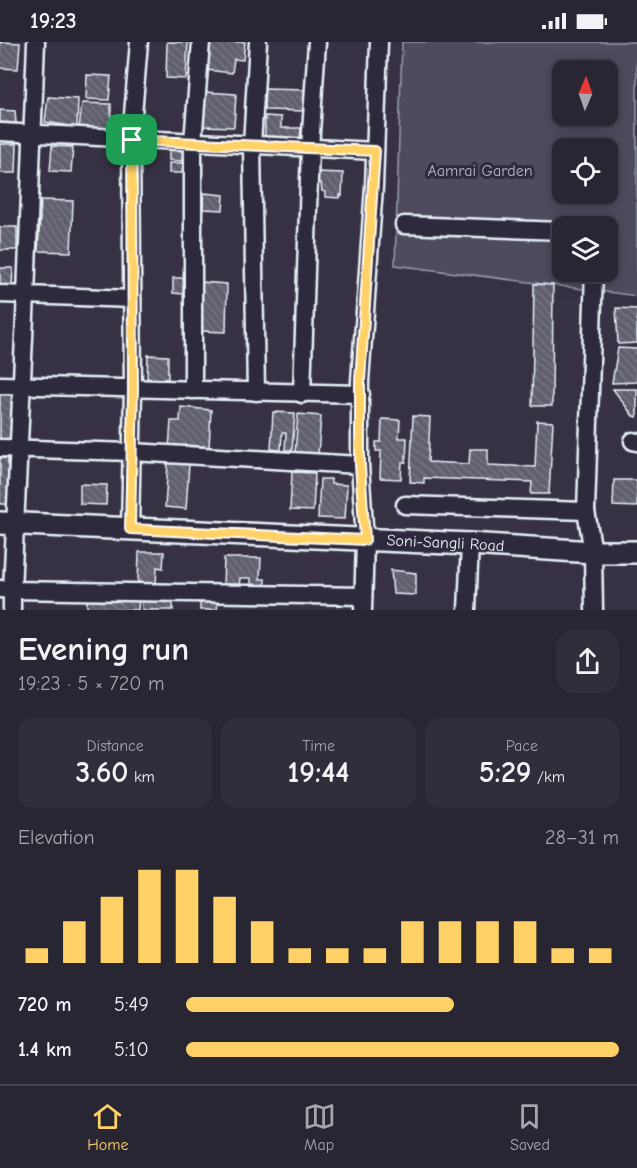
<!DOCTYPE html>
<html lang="en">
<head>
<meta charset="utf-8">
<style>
  body { margin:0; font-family:"Comic Neue",sans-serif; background:#302e3b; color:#f1f3f6; height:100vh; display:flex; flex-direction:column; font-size:22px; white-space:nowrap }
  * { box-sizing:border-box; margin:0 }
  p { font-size:20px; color:#a5a5ac }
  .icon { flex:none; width:33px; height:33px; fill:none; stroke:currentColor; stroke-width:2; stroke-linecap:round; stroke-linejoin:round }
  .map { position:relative; height:568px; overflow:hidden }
  .panel { display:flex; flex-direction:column; background:#282633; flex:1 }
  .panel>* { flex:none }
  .needle { width:39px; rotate:2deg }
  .tools { position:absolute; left:552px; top:18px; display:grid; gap:12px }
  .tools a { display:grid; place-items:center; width:66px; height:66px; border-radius:12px; background:#282633; box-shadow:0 3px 15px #0003,0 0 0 2px #44434e; font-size:30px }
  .pin { position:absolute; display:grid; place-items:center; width:51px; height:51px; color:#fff; margin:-26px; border-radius:12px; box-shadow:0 3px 9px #0006 }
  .round { display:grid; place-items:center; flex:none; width:63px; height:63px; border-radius:18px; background:#302e3b }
  .head { display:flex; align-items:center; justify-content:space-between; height:102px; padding:0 18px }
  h1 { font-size:33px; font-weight:700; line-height:45px }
  .metrics { display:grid; grid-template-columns:repeat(3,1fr); gap:9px; height:102px; padding:6px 18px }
  .metrics div { display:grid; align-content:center; border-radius:15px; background:#302e3b; text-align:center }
  .metrics b { font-size:30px; font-weight:700 }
  .metrics small { font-size:16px; font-weight:400 }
  .metrics p { font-size:16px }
  .chart { height:168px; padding:12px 18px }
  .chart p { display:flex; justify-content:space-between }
  .chart svg { width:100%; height:108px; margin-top:6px; stroke:#ffd166; stroke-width:6 }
  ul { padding:0 18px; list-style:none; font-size:20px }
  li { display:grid; grid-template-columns:96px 72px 1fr; align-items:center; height:45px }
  li i { height:15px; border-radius:8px; background:#ffd166 }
  .status { display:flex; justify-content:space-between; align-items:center; height:42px; padding:0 30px; background:#282633; direction:ltr }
  .status svg { height:16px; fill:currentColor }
  .menu { display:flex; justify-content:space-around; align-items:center; height:84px; border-top:2px solid #44434e; background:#282633; font-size:16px; color:#a5a5ac }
  .menu a { display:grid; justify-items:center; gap:3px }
  .menu .selected { color:#ffd166 }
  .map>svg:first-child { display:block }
</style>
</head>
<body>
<div class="status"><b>19:23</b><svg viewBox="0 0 49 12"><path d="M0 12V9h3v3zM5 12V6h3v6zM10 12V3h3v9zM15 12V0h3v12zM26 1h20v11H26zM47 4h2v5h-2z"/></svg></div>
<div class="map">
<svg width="637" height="568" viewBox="0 0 637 568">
  <defs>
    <pattern id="building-back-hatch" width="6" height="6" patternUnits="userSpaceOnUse" patternTransform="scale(1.5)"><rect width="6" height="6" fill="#605e6e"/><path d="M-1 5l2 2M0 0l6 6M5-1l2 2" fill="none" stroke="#777683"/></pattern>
  </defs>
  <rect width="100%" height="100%" fill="#363244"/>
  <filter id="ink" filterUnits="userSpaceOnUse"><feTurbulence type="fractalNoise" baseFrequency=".0167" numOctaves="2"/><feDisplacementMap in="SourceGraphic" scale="12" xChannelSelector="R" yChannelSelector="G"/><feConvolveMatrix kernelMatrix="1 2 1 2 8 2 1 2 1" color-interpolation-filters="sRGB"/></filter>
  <g filter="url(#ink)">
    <!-- park -->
    <path fill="#4d4b5c" stroke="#9a9eaa" stroke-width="1.5" fill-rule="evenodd" d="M 402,0 L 637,0 L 637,254 L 395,223 ZM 562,28 L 608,28 L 608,74 L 562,74 ZM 562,106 L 608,106 L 608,152 L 562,152 ZM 562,184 L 608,184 L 608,230 L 562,230 Z"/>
    <!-- building -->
    <g fill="url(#building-back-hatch)" stroke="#e8f1f8" stroke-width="1.5">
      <polygon points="0,0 20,1 18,27 0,26"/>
      <polygon points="167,0 188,0 186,37 166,36"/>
      <polygon points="211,0 245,0 243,18 234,17 232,31 207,28"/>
      <polygon points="87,33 111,34 109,58 86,57"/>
      <polygon points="264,47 306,48 305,69 264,68"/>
      <polygon points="205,50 236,52 234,85 203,84"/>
      <polygon points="48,55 78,57 77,85 45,80"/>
      <polygon points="82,61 111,62 111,89 79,87"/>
      <polygon points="0,68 15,69 16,81 0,80"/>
      <polygon points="265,74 281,75 281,86 301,86 300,99 265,98"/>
      <polygon points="0,102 17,102 16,131 0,131"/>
      <polygon points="52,104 73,105 71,130 50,129"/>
      <polygon points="169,107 182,108 182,119 169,118"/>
      <polygon points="169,121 183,121 182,131 169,131"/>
      <polygon points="317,130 343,131 342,154 340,153 340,156 325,155 325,150 322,149 321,141 316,141"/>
      <polygon points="204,151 224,153 223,168 203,167"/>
      <polygon points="41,158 73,159 71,210 38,209"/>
      <rect x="0" y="185" width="17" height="23"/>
      <polygon points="0,226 13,226 12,244 0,243"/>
      <polygon points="173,236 184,236 183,252 173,251"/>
      <polygon points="201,240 227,242 226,290 199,289"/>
      <polygon points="534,242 553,243 552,364 532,364"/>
      <polygon points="616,266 637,267 637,301 618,302"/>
      <polygon points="618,306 637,307 637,340 612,341"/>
      <polygon points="148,313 168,314 168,337 147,336"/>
      <polygon points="613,347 637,347 637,375 633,374"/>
      <polygon points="0,352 14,352 12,399 0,397"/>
      <polygon points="181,365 211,368 209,405 186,403 184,408 169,407 171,379 180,379"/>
      <polygon points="273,370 295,371 292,408 285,408 286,391 282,391 281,408 271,407"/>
      <polygon points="298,372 321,374 318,413 295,412"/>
      <polygon points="413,374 430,375 428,420 469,422 470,407 488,407 488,423 535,425 537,379 553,380 549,452 531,452 532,440 424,436 424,441 410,440"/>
      <polygon points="382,377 400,378 399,396 407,396 406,420 402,420 401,437 380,436 381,409 376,409 376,400 381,400"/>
      <rect x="0" y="416" width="8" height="46"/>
      <polygon points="168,421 189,422 186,467 165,465"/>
      <polygon points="292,430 315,431 313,469 290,468"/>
      <polygon points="320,437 331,437 331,442 347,443 345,477 318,476"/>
      <polygon points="614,438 637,438 637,465 613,464"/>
      <polygon points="80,442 107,443 106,463 80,462"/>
      <polygon points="139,510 164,510 163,526 157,525 156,542 138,540"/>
      <polygon points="224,516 261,516 260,537 265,537 265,547 251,546 251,536 240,536 239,544 223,544"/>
      <polygon points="391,528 416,531 416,553 393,552"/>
      <polygon points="87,555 139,556 138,568 87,568"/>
      <polygon points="200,556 218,559 217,568 200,568"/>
      <rect x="142" y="557" width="31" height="11"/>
    </g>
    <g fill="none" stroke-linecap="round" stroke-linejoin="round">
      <!-- minor casing -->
      <g stroke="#e8f1f8" stroke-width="21">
        <g id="minor">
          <polyline points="36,0 26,253 132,257"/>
          <polyline points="0,90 375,109"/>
          <polyline points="404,183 562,189"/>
          <polyline points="594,230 586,469 593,510 594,568"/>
          <polyline points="0,252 26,253 12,548 363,554"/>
          <polyline points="0,343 361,352"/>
          <polyline points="193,348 193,100 201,0"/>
          <polyline points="256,350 252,103 258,0"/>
          <polyline points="302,352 310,106 317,0"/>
          <polyline points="633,399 637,400"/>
          <polyline points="0,406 132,410 360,423"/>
          <polyline points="405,463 586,469"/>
          <polyline points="130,487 133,347 131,97 139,0"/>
          <polyline points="0,547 12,548 12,568"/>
          <polyline points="363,568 365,498 360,423 360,339 374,145 379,0"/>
          <polyline points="467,568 470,502"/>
        </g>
      </g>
      <!-- major casing -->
      <g stroke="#e8f1f8" stroke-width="26">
        <g id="major">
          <path id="s1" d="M 0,481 L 470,502 L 593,510 L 637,510"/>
        </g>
      </g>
      <!-- minor -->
      <use href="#minor" stroke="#2f2a3d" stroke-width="16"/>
      <!-- major -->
      <use href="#major" stroke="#2f2a3d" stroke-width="21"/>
    </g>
  </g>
  <g fill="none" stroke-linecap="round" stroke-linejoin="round" filter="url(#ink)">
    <!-- route casing -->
    <g stroke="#fff" stroke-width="12">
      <polygon id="route" points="132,98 375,109 360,339 360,423 365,498 130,487 133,347"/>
    </g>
    <!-- route -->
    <use href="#route" stroke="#ffd166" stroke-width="8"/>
  </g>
  <g text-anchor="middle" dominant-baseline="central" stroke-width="6" stroke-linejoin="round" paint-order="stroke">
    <!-- park labels -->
    <g font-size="16" fill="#b2b7c1" stroke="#2f2a3d">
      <text x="480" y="129">Aamrai Garden</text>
    </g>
    <!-- street labels -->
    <g font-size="16" fill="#e8f1f8" stroke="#2f2a3d">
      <text stroke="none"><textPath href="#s1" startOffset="446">Soni-Sangli Road</textPath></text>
    </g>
  </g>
</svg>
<div class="tools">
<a><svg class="needle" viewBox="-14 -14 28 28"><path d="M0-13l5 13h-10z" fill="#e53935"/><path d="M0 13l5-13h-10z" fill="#a5a5ac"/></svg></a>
<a><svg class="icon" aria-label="locate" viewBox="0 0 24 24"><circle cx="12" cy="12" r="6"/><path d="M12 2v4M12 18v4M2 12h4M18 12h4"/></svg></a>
<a><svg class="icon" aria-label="layers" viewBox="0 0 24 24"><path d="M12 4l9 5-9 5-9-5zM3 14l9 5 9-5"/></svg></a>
</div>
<div class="pin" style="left:132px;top:98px;background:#1e9e55"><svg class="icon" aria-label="arrive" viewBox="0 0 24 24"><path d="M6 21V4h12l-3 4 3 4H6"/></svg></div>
</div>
<section class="panel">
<div class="head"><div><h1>Evening run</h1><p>19:23 · 5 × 720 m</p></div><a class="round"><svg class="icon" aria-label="share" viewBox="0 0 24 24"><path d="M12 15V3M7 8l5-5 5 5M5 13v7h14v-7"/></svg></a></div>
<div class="metrics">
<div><p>Distance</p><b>3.60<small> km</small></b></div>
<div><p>Time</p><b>19:44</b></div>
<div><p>Pace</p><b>5:29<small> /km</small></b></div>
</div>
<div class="chart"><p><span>Elevation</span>28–31 m</p>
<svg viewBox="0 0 160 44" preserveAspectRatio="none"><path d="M5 44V38M15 44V27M25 44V17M35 44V6M45 44V6M55 44V17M65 44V27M75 44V38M85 44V38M95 44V38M105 44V27M115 44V27M125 44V27M135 44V27M145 44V38M155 44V38"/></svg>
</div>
<ul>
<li><b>720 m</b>5:49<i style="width:62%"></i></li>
<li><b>1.4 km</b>5:10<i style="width:100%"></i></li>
</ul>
</section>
<nav class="menu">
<a class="selected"><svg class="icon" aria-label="home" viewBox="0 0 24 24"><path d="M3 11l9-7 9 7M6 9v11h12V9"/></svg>Home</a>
<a><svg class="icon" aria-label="map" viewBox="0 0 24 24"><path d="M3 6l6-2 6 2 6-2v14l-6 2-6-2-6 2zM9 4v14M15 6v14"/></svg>Map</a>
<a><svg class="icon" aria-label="saved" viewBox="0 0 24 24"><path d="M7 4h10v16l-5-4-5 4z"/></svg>Saved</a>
</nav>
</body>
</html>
